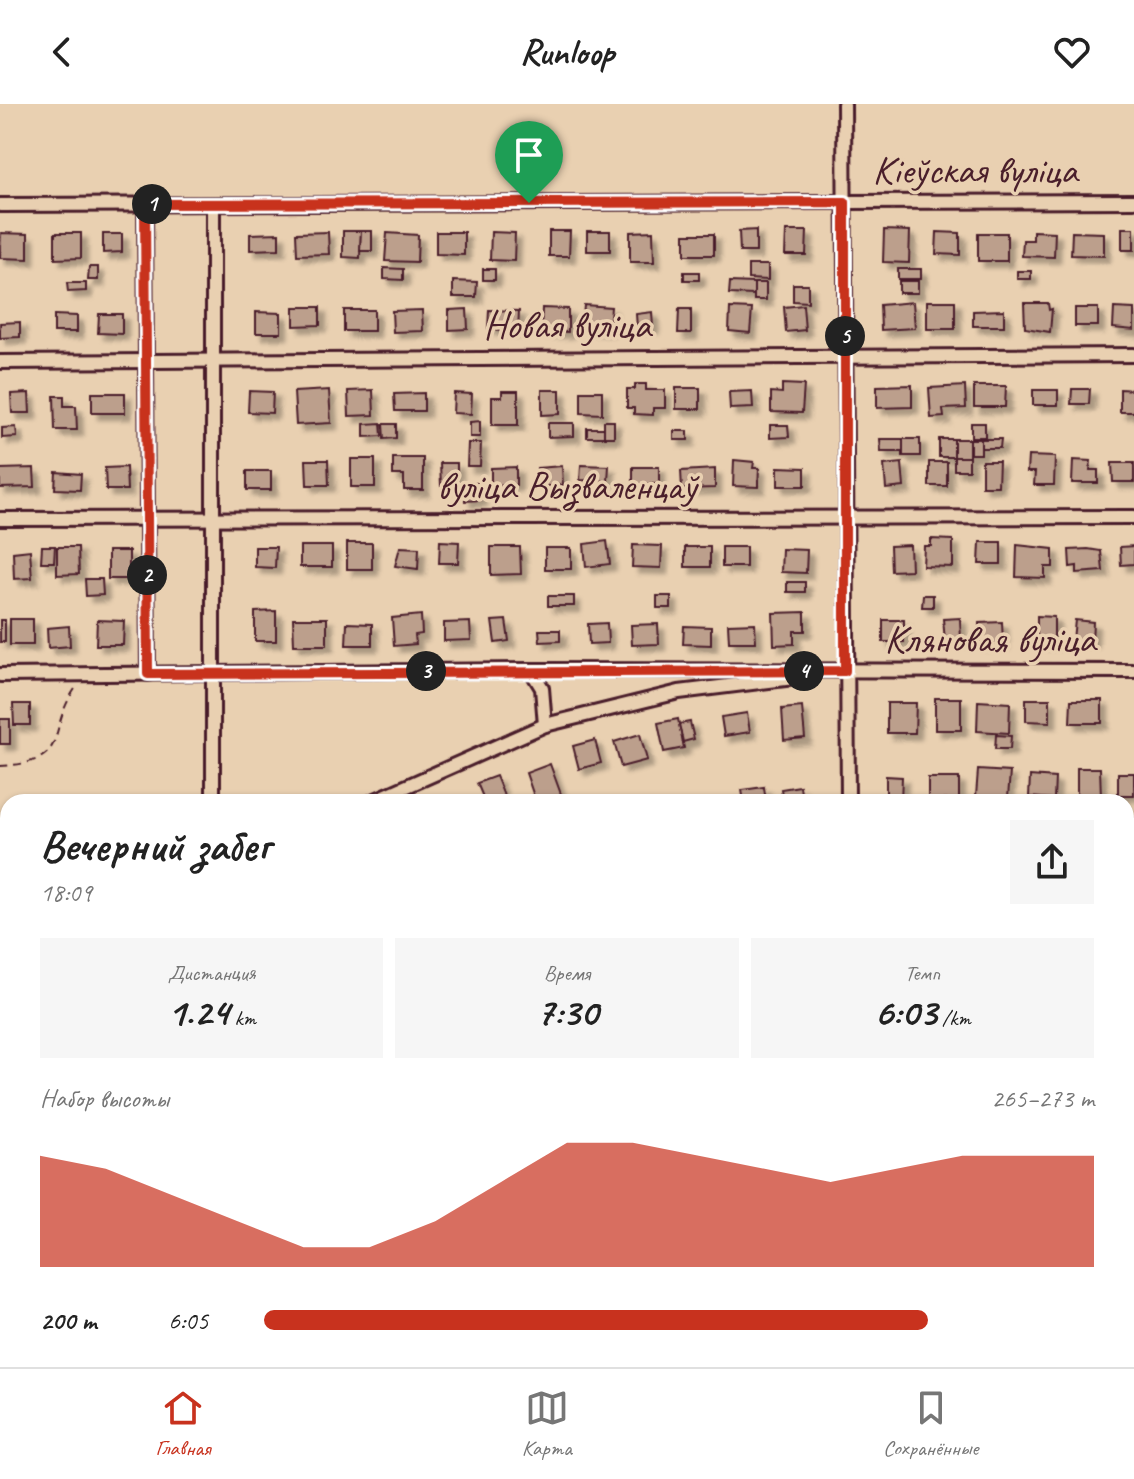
<!DOCTYPE html>
<html lang="ru">
<head>
<meta charset="utf-8">
<style>
  body { margin:0; font-family:Caveat,sans-serif; background:#f6f6f6; color:#222; height:100vh; display:flex; flex-direction:column; font-size:30px; white-space:nowrap }
  * { box-sizing:border-box; margin:0 }
  p { font-size:26px; color:#767676 }
  .icon { flex:none; width:44px; height:44px; fill:none; stroke:currentColor; stroke-width:2; stroke-linecap:round; stroke-linejoin:round }
  .map { position:relative; flex:1; overflow:hidden }
  .details { position:absolute; left:0px; top:690px; width:1134px; height:574px; display:flex; flex-direction:column; background:#fff; border-radius:24px 24px 0 0; box-shadow:0 2px 6px #0004 }
  .details>* { flex:none }
  .pin { position:absolute; display:grid; place-items:center; width:68px; height:68px; color:#fff; margin:-82px -34px; border-radius:50% 50% 50% 0; rotate:-45deg; box-shadow:0 0 8px #0007 }
  .pin .icon { rotate:45deg }
  .km { position:absolute; width:40px; height:40px; margin:-20px; border-radius:50%; background:#222; color:#fff; font-size:22px; line-height:40px; text-align:center }
  .round { display:grid; place-items:center; flex:none; width:84px; height:84px; border-radius:0px; background:#f6f6f6 }
  .summary { display:flex; align-items:center; justify-content:space-between; height:136px; padding:0 40px }
  h1 { font-size:44px; font-weight:600; line-height:60px }
  .stats { display:grid; grid-template-columns:repeat(3,1fr); gap:12px; height:136px; padding:8px 40px }
  .stats div { display:grid; align-content:center; border-radius:0px; background:#f6f6f6; text-align:center }
  .stats b { font-size:40px; font-weight:600 }
  .stats small { font-size:22px; font-weight:400 }
  .stats p { font-size:22px }
  .chart { height:224px; padding:16px 40px }
  .chart p { display:flex; justify-content:space-between }
  .chart svg { width:100%; height:144px; margin-top:8px; fill:#c8321e; opacity:.7 }
  ul { padding:0 40px; list-style:none; font-size:26px }
  li { display:grid; grid-template-columns:128px 96px 1fr; align-items:center; height:60px }
  li i { height:20px; border-radius:10px; background:#c8321e }
  header { display:flex; justify-content:space-between; align-items:center; height:104px; padding:0 40px; background:#fff; font-size:36px; font-weight:600 }
  .tabs { display:flex; justify-content:space-around; align-items:center; height:112px; border-top:2px solid #e0e0e0; background:#fff; font-size:22px; color:#767676 }
  .tabs a { display:grid; justify-items:center; gap:4px }
  .tabs .selected { color:#c8321e }
  .map>svg:first-child { display:block }
</style>
</head>
<body>
<header><svg class="icon" aria-label="back" viewBox="0 0 24 24"><path d="M15 5l-7 7 7 7"/></svg>Runloop<svg class="icon" aria-label="heart" viewBox="0 0 24 24"><path d="M12 20l-8-8c-3-5 5-10 8-4 3-6 11-1 8 4z"/></svg></header>
<div class="map">
<svg width="1134" height="1263" viewBox="0 0 1134 1263">
  <defs>
    <filter id="shadow"><feDropShadow dx="6" dy="6" stdDeviation="2" flood-color="#0004"/></filter>
  </defs>
  <rect width="100%" height="100%" fill="#e9d0b1"/>
  <filter id="ink" filterUnits="userSpaceOnUse"><feTurbulence type="fractalNoise" baseFrequency=".0125" numOctaves="2"/><feDisplacementMap in="SourceGraphic" scale="16" xChannelSelector="R" yChannelSelector="G"/><feConvolveMatrix kernelMatrix="1 2 1 2 8 2 1 2 1" color-interpolation-filters="sRGB"/></filter>
  <g filter="url(#ink)">
    <!-- building -->
    <g fill="#bc9f8c" stroke="#4a1f2b" stroke-width="2" filter="url(#shadow)">
      <rect x="1122" y="124" width="12" height="22"/>
      <polygon points="756,126 756,148 740,148 739,127"/>
      <polygon points="884,126 910,127 909,159 883,158"/>
      <polygon points="343,127 361,127 360,154 343,153"/>
      <polygon points="361,127 372,127 372,147 360,147"/>
      <polygon points="549,127 570,127 569,152 549,152"/>
      <rect x="587" y="127" width="23" height="20"/>
      <polygon points="653,127 654,158 630,158 630,128"/>
      <polygon points="786,127 807,127 806,151 785,151"/>
      <polygon points="1033,127 1055,128 1054,153 1022,152 1023,136 1033,136"/>
      <polygon points="328,128 329,150 297,151 296,129"/>
      <polygon points="436,128 464,128 464,151 436,150"/>
      <polygon points="491,128 515,129 514,157 490,156"/>
      <polygon points="937,128 960,129 960,151 936,150"/>
      <polygon points="1072,128 1104,129 1104,152 1071,151"/>
      <polygon points="1,129 28,130 28,155 0,154"/>
      <polygon points="55,129 81,129 81,154 55,155"/>
      <polygon points="279,129 279,145 250,146 250,130"/>
      <polygon points="387,129 418,131 417,158 385,157"/>
      <rect x="978" y="129" width="29" height="28"/>
      <polygon points="103,130 122,130 122,148 103,149"/>
      <rect x="685" y="130" width="29" height="21"/>
      <polygon points="748,161 768,161 768,176 748,175"/>
      <polygon points="89,163 98,163 98,176 88,176"/>
      <polygon points="384,164 403,165 403,176 384,175"/>
      <rect x="483" y="165" width="12" height="11"/>
      <rect x="898" y="165" width="23" height="10"/>
      <rect x="1017" y="167" width="14" height="8"/>
      <rect x="684" y="168" width="15" height="8"/>
      <polygon points="453,177 477,178 476,193 453,193"/>
      <rect x="899" y="177" width="19" height="12"/>
      <polygon points="730,178 754,179 754,191 729,190"/>
      <polygon points="67,179 86,179 86,187 68,188"/>
      <rect x="754" y="179" width="12" height="17"/>
      <polygon points="793,180 808,180 808,198 793,197"/>
      <rect x="927" y="197" width="28" height="28"/>
      <polygon points="913,198 915,224 881,226 880,201"/>
      <polygon points="1024,199 1048,199 1049,206 1052,205 1050,228 1025,224"/>
      <polygon points="584,201 611,203 609,226 582,224"/>
      <polygon points="803,201 805,226 786,228 784,203"/>
      <polygon points="294,203 320,203 320,221 294,222"/>
      <polygon points="542,204 568,205 568,228 541,227"/>
      <polygon points="730,204 752,205 750,229 729,227"/>
      <rect x="1075" y="204" width="23" height="18"/>
      <polygon points="1114,204 1134,205 1134,226 1113,224"/>
      <polygon points="467,205 468,225 449,226 449,206"/>
      <polygon points="679,205 691,205 691,229 678,229"/>
      <rect x="344" y="206" width="30" height="21"/>
      <polygon points="422,206 423,227 393,228 392,207"/>
      <polygon points="489,206 519,207 518,227 488,225"/>
      <polygon points="1004,206 1004,222 973,222 973,207"/>
      <polygon points="256,208 281,209 281,229 256,229"/>
      <polygon points="652,208 653,223 637,224 636,210"/>
      <polygon points="99,210 122,210 122,230 98,229"/>
      <polygon points="54,211 77,212 77,228 54,228"/>
      <polygon points="20,218 20,233 0,234 0,219"/>
      <polygon points="635,280 646,280 646,286 665,286 665,304 653,304 653,311 634,310 634,304 627,304 627,285 635,285"/>
      <polygon points="782,280 804,281 802,309 771,308 771,288 782,289"/>
      <polygon points="912,281 912,303 877,304 877,282"/>
      <polygon points="965,282 966,304 943,305 944,313 931,314 929,284"/>
      <polygon points="974,282 1006,282 1005,303 974,303"/>
      <rect x="676" y="284" width="24" height="21"/>
      <polygon points="1072,285 1090,285 1089,300 1071,300"/>
      <polygon points="1120,285 1134,286 1134,308 1120,308"/>
      <polygon points="329,286 331,319 296,321 294,288"/>
      <polygon points="373,286 374,311 349,312 348,287"/>
      <polygon points="542,286 560,286 560,310 542,311"/>
      <rect x="1033" y="286" width="25" height="15"/>
      <polygon points="249,287 273,288 272,309 248,308"/>
      <polygon points="502,287 518,287 518,321 492,321 492,293 502,293"/>
      <polygon points="581,287 602,287 602,310 581,309"/>
      <polygon points="752,287 753,304 730,305 729,288"/>
      <polygon points="29,289 30,309 12,309 11,290"/>
      <rect x="92" y="289" width="33" height="20"/>
      <polygon points="424,289 424,307 395,307 394,290"/>
      <polygon points="454,289 472,290 471,310 453,309"/>
      <polygon points="54,292 64,292 64,302 76,302 77,326 55,326"/>
      <polygon points="480,317 480,333 470,333 470,318"/>
      <rect x="604" y="317" width="10" height="16"/>
      <polygon points="381,319 382,332 364,333 364,320"/>
      <polygon points="548,319 574,319 574,332 548,333"/>
      <rect x="971" y="319" width="14" height="14"/>
      <polygon points="383,320 396,320 396,334 384,335"/>
      <polygon points="770,321 788,321 789,333 770,334"/>
      <polygon points="16,323 17,333 2,334 2,324"/>
      <rect x="587" y="324" width="17" height="9"/>
      <rect x="674" y="327" width="14" height="9"/>
      <polygon points="880,335 903,335 903,348 881,348"/>
      <rect x="903" y="335" width="17" height="17"/>
      <rect x="939" y="335" width="15" height="18"/>
      <rect x="954" y="335" width="15" height="18"/>
      <rect x="970" y="335" width="11" height="15"/>
      <polygon points="981,335 1001,335 1000,344 981,344"/>
      <polygon points="468,339 481,339 480,362 467,362"/>
      <polygon points="1028,352 1055,353 1054,381 1034,381 1035,368 1027,368"/>
      <rect x="954" y="353" width="15" height="13"/>
      <polygon points="393,354 423,354 423,386 404,386 404,371 393,371"/>
      <rect x="351" y="355" width="24" height="28"/>
      <polygon points="306,356 328,356 329,381 307,381"/>
      <polygon points="734,356 754,358 753,364 759,364 758,383 733,382"/>
      <polygon points="1073,356 1091,357 1090,366 1098,366 1098,379 1072,379"/>
      <polygon points="982,357 999,357 998,382 982,382"/>
      <rect x="929" y="358" width="18" height="24"/>
      <polygon points="440,359 457,359 457,381 441,382"/>
      <polygon points="902,359 904,383 886,385 884,361"/>
      <polygon points="1112,359 1134,359 1134,378 1113,378"/>
      <polygon points="581,361 609,362 608,377 580,376"/>
      <polygon points="562,362 563,381 538,383 537,364"/>
      <polygon points="126,363 127,386 106,386 105,364"/>
      <polygon points="516,363 516,381 491,382 491,364"/>
      <rect x="633" y="363" width="26" height="17"/>
      <polygon points="778,363 805,364 805,382 778,382"/>
      <polygon points="34,364 35,383 0,384 0,365"/>
      <polygon points="715,365 715,384 682,385 681,367"/>
      <rect x="247" y="367" width="24" height="19"/>
      <polygon points="56,368 81,370 80,386 55,385"/>
      <polygon points="464,379 480,379 481,396 465,397"/>
      <polygon points="931,435 953,436 953,463 923,462 924,442 931,442"/>
      <polygon points="440,437 459,438 458,459 439,459"/>
      <polygon points="607,437 610,460 586,463 584,440"/>
      <polygon points="980,438 1001,438 1001,460 979,460"/>
      <rect x="347" y="439" width="25" height="26"/>
      <polygon points="633,441 662,442 661,464 632,463"/>
      <polygon points="910,441 911,466 891,467 890,442"/>
      <polygon points="1017,441 1053,445 1053,463 1045,463 1045,474 1016,473"/>
      <polygon points="42,442 55,442 54,458 41,458"/>
      <rect x="300" y="442" width="32" height="21"/>
      <polygon points="1134,442 1134,460 1121,461 1120,443"/>
      <polygon points="57,443 78,443 79,470 57,471"/>
      <polygon points="255,443 276,443 275,464 255,463"/>
      <polygon points="400,443 419,444 418,465 395,462"/>
      <polygon points="491,443 520,443 521,470 491,471"/>
      <rect x="685" y="443" width="25" height="20"/>
      <rect x="722" y="443" width="24" height="20"/>
      <rect x="545" y="444" width="26" height="21"/>
      <polygon points="782,445 807,446 806,469 781,468"/>
      <polygon points="1088,445 1101,447 1103,467 1077,469 1077,462 1070,463 1069,446"/>
      <polygon points="30,446 32,474 14,475 13,448"/>
      <rect x="108" y="447" width="21" height="28"/>
      <polygon points="85,475 102,475 103,491 86,492"/>
      <rect x="787" y="478" width="18" height="10"/>
      <polygon points="923,491 933,491 933,503 922,503"/>
      <rect x="548" y="492" width="26" height="10"/>
      <rect x="657" y="492" width="14" height="12"/>
      <polygon points="276,507 276,537 255,537 255,508"/>
      <polygon points="805,508 805,527 794,527 794,540 774,541 773,509"/>
      <polygon points="421,511 422,530 415,531 416,540 394,542 392,514"/>
      <polygon points="1037,512 1054,513 1054,539 1037,539"/>
      <polygon points="293,514 327,514 327,541 294,541"/>
      <polygon points="960,514 961,536 945,537 943,515"/>
      <rect x="10" y="515" width="23" height="26"/>
      <rect x="0" y="516" width="5" height="22"/>
      <polygon points="97,516 124,517 123,541 96,541"/>
      <polygon points="506,516 509,537 495,539 492,517"/>
      <rect x="883" y="516" width="21" height="22"/>
      <polygon points="1075,516 1093,518 1092,538 1073,536"/>
      <polygon points="470,518 471,536 444,537 444,519"/>
      <polygon points="1002,518 1003,539 980,540 979,519"/>
      <polygon points="347,519 372,520 372,541 346,541"/>
      <polygon points="607,519 608,539 589,540 588,520"/>
      <polygon points="755,519 756,538 729,538 728,520"/>
      <polygon points="658,520 659,540 632,541 631,521"/>
      <polygon points="69,522 70,542 48,544 47,524"/>
      <polygon points="684,522 711,523 711,541 683,540"/>
      <polygon points="539,526 560,526 560,537 540,538"/>
      <rect x="935" y="594" width="26" height="32"/>
      <polygon points="1026,595 1050,595 1050,618 1026,617"/>
      <polygon points="1071,596 1102,596 1102,619 1070,619"/>
      <polygon points="978,597 1010,599 1009,629 977,627"/>
      <polygon points="887,599 916,599 915,629 887,629"/>
      <polygon points="13,600 30,600 30,621 14,621"/>
      <polygon points="802,603 805,634 784,636 782,605"/>
      <polygon points="747,609 750,628 724,632 721,613"/>
      <rect x="0" y="615" width="10" height="25"/>
      <polygon points="678,615 684,644 664,648 658,619"/>
      <polygon points="690,618 694,635 683,638 679,620"/>
      <polygon points="640,630 647,656 621,663 614,638"/>
      <polygon points="996,631 1011,632 1010,645 995,645"/>
      <polygon points="595,636 601,659 579,665 573,642"/>
      <polygon points="550,660 562,693 536,698 526,669"/>
      <polygon points="1077,664 1100,664 1101,693 1077,694"/>
      <polygon points="978,666 1010,668 1008,694 976,692"/>
      <rect x="1118" y="669" width="16" height="22"/>
      <polygon points="496,672 506,697 485,698 477,679"/>
      <polygon points="886,672 902,673 901,697 886,697"/>
      <polygon points="1030,672 1055,674 1054,695 1029,693"/>
      <polygon points="928,674 959,674 959,696 928,695"/>
      <polygon points="800,682 802,698 783,698 781,685"/>
      <polygon points="764,683 766,698 744,698 742,686"/>
    </g>
    <g fill="none" stroke-linecap="round" stroke-linejoin="round">
      <!-- minor casing -->
      <g stroke="#4a1f2b" stroke-width="18">
        <g id="minor">
          <polyline points="844,0 848,698"/>
          <polyline points="145,100 148,570"/>
          <polyline points="0,101 1134,97"/>
          <polyline points="213,101 213,698"/>
          <polyline points="0,258 1134,251"/>
          <polyline points="0,415 1134,413"/>
          <polyline points="531,566 542,584 545,621"/>
          <polyline points="0,571 531,566 1134,567"/>
          <polyline points="371,698 545,621 679,588 794,574"/>
          <polyline points="1126,722 1134,722"/>
        </g>
      </g>
      <!-- path -->
      <path stroke="#4a1f2b" stroke-width="2" stroke-dasharray="8 6" stroke-linecap="butt" d="M 0,662 C 75,658 43,629 77,582"/>
      <!-- minor -->
      <use href="#minor" stroke="#e9d0b1" stroke-width="12"/>
    </g>
  </g>
  <g fill="none" stroke-linecap="round" stroke-linejoin="round" filter="url(#ink)">
    <!-- route casing -->
    <g stroke="#fff" stroke-width="16">
      <polygon id="route" points="845,98 845,567 148,570 145,100"/>
    </g>
    <!-- route -->
    <use href="#route" stroke="#c8321e" stroke-width="10"/>
  </g>
  <g text-anchor="middle" dominant-baseline="central" stroke-width="7" stroke-linejoin="round" paint-order="stroke">
    <!-- street labels -->
    <g font-size="40" fill="#4a1f2b" stroke="#e9d0b1">
      <text x="975" y="66">Кіеўская вуліца</text>
      <text x="567" y="221">Новая вуліца</text>
      <text x="567" y="382">вуліца Вызваленцаў</text>
      <text x="990" y="535">Кляновая вуліца</text>
    </g>
  </g>
</svg>
<div class="pin" style="left:529px;top:99px;background:#1e9e55"><svg class="icon" aria-label="arrive" viewBox="0 0 24 24"><path d="M6 21V4h12l-3 4 3 4H6"/></svg></div>
<b class="km" style="left:152px;top:100px">1</b>
<b class="km" style="left:147px;top:471px">2</b>
<b class="km" style="left:426px;top:567px">3</b>
<b class="km" style="left:804px;top:567px">4</b>
<b class="km" style="left:845px;top:232px">5</b>
<section class="details">
<div class="summary"><div><h1>Вечерний забег</h1><p>18:09</p></div><a class="round"><svg class="icon" aria-label="share" viewBox="0 0 24 24"><path d="M12 15V3M7 8l5-5 5 5M5 13v7h14v-7"/></svg></a></div>
<div class="stats">
<div><p>Дистанция</p><b>1.24<small> km</small></b></div>
<div><p>Время</p><b>7:30</b></div>
<div><p>Темп</p><b>6:03<small> /km</small></b></div>
</div>
<div class="chart"><p><span>Набор высоты</span>265–273 m</p>
<svg viewBox="0 0 160 44" preserveAspectRatio="none"><path d="M0 44V10L10 14L20 22L30 30L40 38L50 38L60 30L70 18L80 6L90 6L100 10L110 14L120 18L130 14L140 10L150 10L160 10V44z"/></svg>
</div>
<ul>
<li><b>200 m</b>6:05<i style="width:80%"></i></li>
</ul>
</section>
</div>
<nav class="tabs">
<a class="selected"><svg class="icon" aria-label="home" viewBox="0 0 24 24"><path d="M3 11l9-7 9 7M6 9v11h12V9"/></svg>Главная</a>
<a><svg class="icon" aria-label="map" viewBox="0 0 24 24"><path d="M3 6l6-2 6 2 6-2v14l-6 2-6-2-6 2zM9 4v14M15 6v14"/></svg>Карта</a>
<a><svg class="icon" aria-label="saved" viewBox="0 0 24 24"><path d="M7 4h10v16l-5-4-5 4z"/></svg>Сохранённые</a>
</nav>
</body>
</html>
